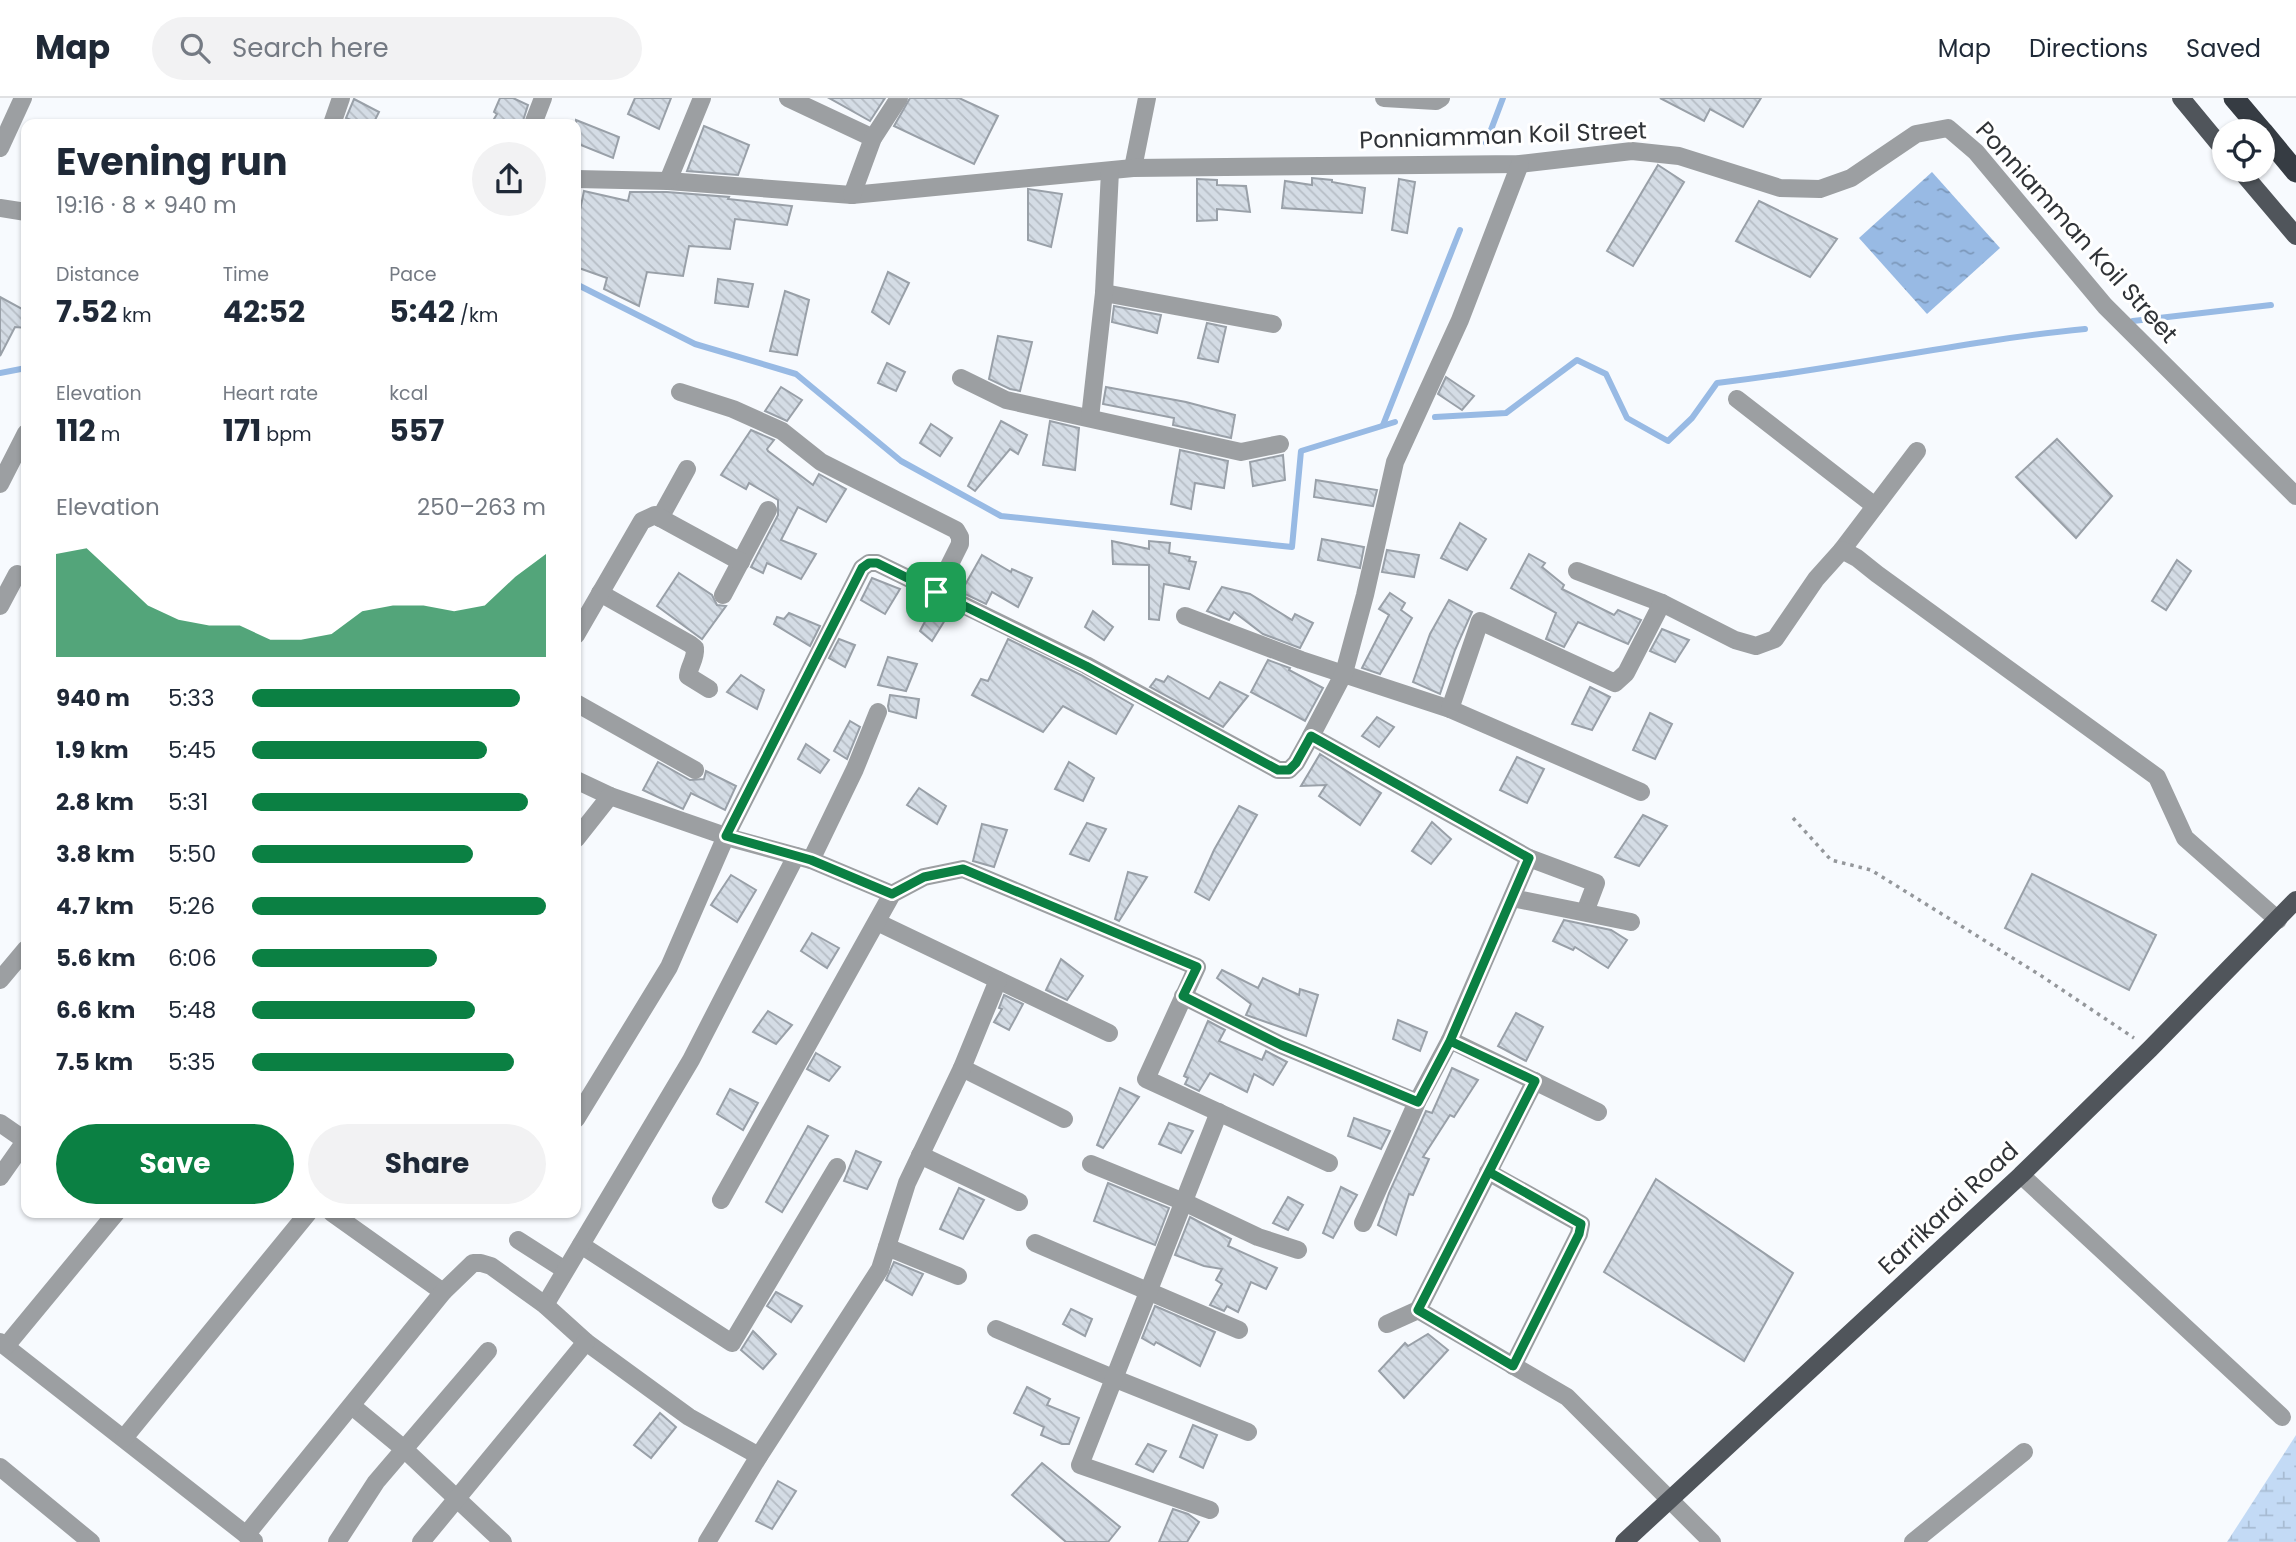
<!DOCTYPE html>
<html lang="en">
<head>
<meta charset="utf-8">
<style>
  body { margin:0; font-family:Poppins,sans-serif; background:#f2f2f3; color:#1f2937; height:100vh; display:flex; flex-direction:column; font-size:26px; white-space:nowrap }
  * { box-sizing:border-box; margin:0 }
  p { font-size:23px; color:#747a83 }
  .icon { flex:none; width:38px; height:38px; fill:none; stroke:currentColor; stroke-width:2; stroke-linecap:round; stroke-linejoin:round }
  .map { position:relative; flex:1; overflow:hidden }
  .side { position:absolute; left:21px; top:21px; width:560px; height:1099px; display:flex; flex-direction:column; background:#fff; border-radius:14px; box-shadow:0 2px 5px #0004 }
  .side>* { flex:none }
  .buttons { position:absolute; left:2212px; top:21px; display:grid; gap:14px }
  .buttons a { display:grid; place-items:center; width:63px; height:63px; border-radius:50%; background:#fff; box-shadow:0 2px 5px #0004; font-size:35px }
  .pin { position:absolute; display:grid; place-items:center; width:60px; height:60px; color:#fff; margin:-30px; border-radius:14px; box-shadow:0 4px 10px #0006 }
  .round { display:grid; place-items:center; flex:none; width:74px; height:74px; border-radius:37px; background:#f2f2f3 }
  .summary { display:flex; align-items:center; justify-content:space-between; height:119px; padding:0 35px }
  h1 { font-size:38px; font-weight:700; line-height:52px }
  .metrics { display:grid; grid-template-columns:repeat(3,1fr); gap:10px; height:119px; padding:7px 35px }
  .metrics div { display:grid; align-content:center }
  .metrics b { font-size:30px; font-weight:700 }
  .metrics small { font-size:19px; font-weight:400 }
  .metrics p { font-size:19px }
  .chart { height:196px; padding:14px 35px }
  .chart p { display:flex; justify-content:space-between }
  .chart svg { width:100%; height:126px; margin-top:7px; fill:#0b8043; opacity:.7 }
  .button { display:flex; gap:14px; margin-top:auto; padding:14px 35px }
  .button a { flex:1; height:80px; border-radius:42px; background:#0b8043; color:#fff; font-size:28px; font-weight:700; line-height:80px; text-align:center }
  .button a+a { background:#f2f2f3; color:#1f2937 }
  ul { padding:0 35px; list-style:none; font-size:23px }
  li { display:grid; grid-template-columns:112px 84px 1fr; align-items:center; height:52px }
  li i { height:18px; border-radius:9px; background:#0b8043 }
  header { display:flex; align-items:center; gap:42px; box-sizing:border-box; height:98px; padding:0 35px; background:#fff; border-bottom:2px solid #e0e1e3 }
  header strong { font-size:33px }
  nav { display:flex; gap:38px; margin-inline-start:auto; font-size:24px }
  .search { width:490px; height:63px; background:#f2f2f3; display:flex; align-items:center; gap:18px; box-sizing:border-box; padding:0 24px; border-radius:38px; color:#747a83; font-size:26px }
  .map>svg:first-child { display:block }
</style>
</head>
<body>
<header>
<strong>Map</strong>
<div class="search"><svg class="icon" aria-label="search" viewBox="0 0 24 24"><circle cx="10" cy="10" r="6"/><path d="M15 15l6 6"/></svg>Search here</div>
<nav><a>Map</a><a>Directions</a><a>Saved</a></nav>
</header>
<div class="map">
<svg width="2296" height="1444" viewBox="0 0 2296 1444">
  <defs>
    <pattern id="wetland-marsh" width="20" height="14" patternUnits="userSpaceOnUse" patternTransform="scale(1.75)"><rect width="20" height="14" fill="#c3daf5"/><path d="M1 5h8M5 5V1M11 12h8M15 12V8" fill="none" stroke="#a8bcd3"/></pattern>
    <pattern id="water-ripples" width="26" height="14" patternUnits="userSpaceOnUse" patternTransform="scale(1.75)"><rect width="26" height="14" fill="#98bae4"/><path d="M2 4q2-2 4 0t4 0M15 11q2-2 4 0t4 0" fill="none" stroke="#7c98ba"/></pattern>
    <pattern id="building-back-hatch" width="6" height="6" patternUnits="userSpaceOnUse" patternTransform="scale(1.75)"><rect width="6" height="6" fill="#d4dce5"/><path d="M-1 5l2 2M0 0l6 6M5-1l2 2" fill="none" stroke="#b6bdc5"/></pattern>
  </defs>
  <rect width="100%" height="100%" fill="#f7fafe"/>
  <!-- wetland -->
  <polygon fill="url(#wetland-marsh)" points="2296,1337 2296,1444 2227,1444"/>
  <!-- water -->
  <polygon fill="url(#water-ripples)" points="1932,74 2000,150 1927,216 1859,140"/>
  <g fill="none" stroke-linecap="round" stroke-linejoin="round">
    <!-- stream -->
    <g stroke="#98bae4" stroke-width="6">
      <polyline points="1486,45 1503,0"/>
      <polyline points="576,186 695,246 796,276 901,363 1001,418 1292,449 1301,353 1395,324"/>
      <polyline points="2133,223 2271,207"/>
      <polyline points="0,275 26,270"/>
      <path d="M 1435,319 L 1506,315 L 1577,262 L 1606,276 L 1627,320 L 1668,343 L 1692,320 L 1717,285 C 1840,271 1962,243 2085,231"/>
      <polyline points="1383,327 1460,132"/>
    </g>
  </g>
  <!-- building -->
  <g fill="url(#building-back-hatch)" stroke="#99a0a8" stroke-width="2">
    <polygon points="500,0 513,0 528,7 522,26 491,26 497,16 494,14"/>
    <polygon points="635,0 671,0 659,31 628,16"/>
    <polygon points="829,0 885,0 870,23"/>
    <polygon points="910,0 959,0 998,18 974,66 894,28"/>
    <polygon points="1660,0 1761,0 1743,29 1710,11 1704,23"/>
    <polygon points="354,1 379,14 373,26 360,26 346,20"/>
    <polygon points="576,22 619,39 613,60 576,45"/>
    <polygon points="704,28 749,47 738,77 687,73"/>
    <polygon points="1658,67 1684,84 1633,168 1607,153"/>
    <polygon points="1312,80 1332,82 1332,84 1365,90 1362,115 1282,110 1285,83 1312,87"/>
    <polygon points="1197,81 1217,82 1217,87 1246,88 1250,114 1217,111 1217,122 1197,123"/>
    <polygon points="1399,81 1415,84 1407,135 1392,132"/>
    <polygon points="1028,91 1062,96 1051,149 1028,142"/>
    <polygon points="584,93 628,103 630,94 667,94 729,99 728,101 792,108 787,127 735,121 730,151 689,148 683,178 647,174 639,208 604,191 607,180 576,169 576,131"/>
    <polygon points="1759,103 1837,141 1810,179 1736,143"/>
    <polygon points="888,174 909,185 889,226 872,214"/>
    <polygon points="718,181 753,186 748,209 715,205"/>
    <polygon points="785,193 809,202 797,257 770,253"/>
    <polygon points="0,199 26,213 26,230 15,229 0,258"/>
    <polygon points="1114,208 1161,217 1157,235 1112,224"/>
    <polygon points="1207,225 1226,229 1218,264 1198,260"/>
    <polygon points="998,238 1032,244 1020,293 1010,291 989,281"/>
    <polygon points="887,265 905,274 896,293 878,285"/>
    <polygon points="1446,279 1474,298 1462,312 1438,296"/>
    <polygon points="781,289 802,302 787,323 765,313"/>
    <polygon points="1106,289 1186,304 1235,317 1231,340 1173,327 1174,320 1103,306"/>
    <polygon points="1001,323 1027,337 1018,356 1010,351 975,393 968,388"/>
    <polygon points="1050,323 1079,330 1075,372 1043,367"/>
    <polygon points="931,326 952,340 940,358 920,345"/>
    <polygon points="751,332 774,342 767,351 768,353 813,387 819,376 846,391 826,424 798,409 781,442 816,456 801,481 767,465 763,475 751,469 778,417 778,402 749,385 746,391 721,377"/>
    <polygon points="2057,341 2112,398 2076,440 2016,379"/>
    <polygon points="1180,352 1228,363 1224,390 1195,385 1191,411 1171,406"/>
    <polygon points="1283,357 1285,382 1253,388 1250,364"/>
    <polygon points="1316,382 1377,392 1373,408 1314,399"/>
    <polygon points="1460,425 1486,441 1467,472 1441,460"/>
    <polygon points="1322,441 1364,449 1360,470 1318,462"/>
    <polygon points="1112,443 1149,451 1149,443 1170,445 1169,455 1190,459 1189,463 1196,464 1189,491 1164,486 1159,522 1149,521 1149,467 1113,466"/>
    <polygon points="1387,452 1419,457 1414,479 1382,474"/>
    <polygon points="1529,456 1545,465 1542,469 1564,487 1562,491 1614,517 1618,512 1641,522 1628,546 1578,524 1564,549 1546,541 1556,515 1511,490"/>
    <polygon points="982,457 1011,474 1012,471 1032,480 1018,509 992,494 986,506 961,494"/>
    <polygon points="2177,462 2191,473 2166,512 2152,503"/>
    <polygon points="679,475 712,497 717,507 726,508 702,541 657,508"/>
    <polygon points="872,480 900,491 885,516 861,502"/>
    <polygon points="1222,489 1250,496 1292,522 1295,516 1313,525 1300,550 1263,536 1234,514 1229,522 1207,513"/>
    <polygon points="1390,495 1405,505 1401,512 1412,520 1380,576 1362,570 1389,517 1379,511"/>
    <polygon points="1449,502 1472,514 1455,552 1440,596 1413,584 1430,536"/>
    <polygon points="934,506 950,514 932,543 920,533"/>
    <polygon points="1093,513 1113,529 1104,542 1085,529"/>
    <polygon points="789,515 820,528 810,548 774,526 777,519 784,521"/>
    <polygon points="1662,531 1689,542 1675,564 1650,553"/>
    <polygon points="839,541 855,547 845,569 829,560"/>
    <polygon points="1008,541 1081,577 1133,607 1116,636 1063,608 1043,634 972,597 981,581 988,583"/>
    <polygon points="888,559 917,566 906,593 878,587"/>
    <polygon points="1268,562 1290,570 1289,572 1323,590 1305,623 1251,594"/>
    <polygon points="741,577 764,592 757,611 727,594"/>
    <polygon points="1168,578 1209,601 1220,584 1248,598 1223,629 1150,589 1156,581 1164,584"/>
    <polygon points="1590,589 1610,599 1592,632 1572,626"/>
    <polygon points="890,597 919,601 916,620 889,613 888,608"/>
    <polygon points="1650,615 1672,626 1655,661 1633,652"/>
    <polygon points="1377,619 1394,629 1379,649 1362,638"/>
    <polygon points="850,623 860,629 847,661 834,653"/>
    <polygon points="806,646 829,662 820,675 798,661"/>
    <polygon points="1320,656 1381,695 1360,727 1319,698 1326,687 1301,688"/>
    <polygon points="1517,659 1544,671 1527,705 1500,692"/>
    <polygon points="658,664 690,682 704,681 706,673 736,688 725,712 691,695 683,711 643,692"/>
    <polygon points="1069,664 1094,680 1083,703 1055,691"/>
    <polygon points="919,690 946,708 937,726 907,707"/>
    <polygon points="1239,708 1257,717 1209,802 1195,794 1214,752"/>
    <polygon points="1643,717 1667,728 1639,768 1615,759"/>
    <polygon points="1432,724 1451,741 1431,766 1412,753"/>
    <polygon points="1087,725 1106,731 1089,763 1070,756"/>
    <polygon points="982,726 1007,732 994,769 973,763"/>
    <polygon points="1128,774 1147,779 1119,823 1115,821"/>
    <polygon points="2032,776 2156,837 2129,892 2005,830"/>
    <polygon points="731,777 756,792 737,824 711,807"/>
    <polygon points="1564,822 1611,832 1627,842 1608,870 1575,849 1573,852 1553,843"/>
    <polygon points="812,835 839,850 827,870 801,853"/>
    <polygon points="1061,861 1083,878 1067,902 1046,892"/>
    <polygon points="1222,872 1258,890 1263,880 1299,897 1300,891 1318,897 1306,938 1246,917 1251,906 1217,880"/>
    <polygon points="1004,897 1023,906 1009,932 994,924 1002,911 999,910"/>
    <polygon points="768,913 792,927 776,946 753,934"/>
    <polygon points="1516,915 1543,929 1526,963 1498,948"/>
    <polygon points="1398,922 1427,934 1420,953 1393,941"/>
    <polygon points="1208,923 1225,932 1219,943 1262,962 1266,953 1287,964 1273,987 1254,976 1247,994 1210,975 1199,993 1185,986 1188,980 1184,978"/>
    <polygon points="816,955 840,969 829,983 807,971"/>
    <polygon points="1452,970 1478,982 1454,1019 1450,1017 1423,1059 1429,1061 1413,1097 1409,1096 1396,1137 1378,1127 1389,1095 1426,1013 1432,1015"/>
    <polygon points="1120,990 1139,999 1103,1050 1097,1047"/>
    <polygon points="730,991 758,1005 743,1032 717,1016"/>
    <polygon points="1354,1020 1390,1033 1381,1051 1348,1038"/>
    <polygon points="1169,1025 1193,1033 1181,1055 1159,1046"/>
    <polygon points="808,1028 828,1038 782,1114 766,1104"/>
    <polygon points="856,1053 881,1064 867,1091 844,1083"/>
    <polygon points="1656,1081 1793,1175 1744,1263 1604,1174"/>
    <polygon points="1108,1085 1169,1110 1155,1147 1094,1123"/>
    <polygon points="1341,1089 1357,1097 1333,1140 1323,1135"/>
    <polygon points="959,1090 984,1102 963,1141 940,1131"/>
    <polygon points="1288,1099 1303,1107 1288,1132 1273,1125"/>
    <polygon points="1190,1119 1231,1141 1228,1148 1277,1170 1266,1191 1251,1184 1238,1214 1227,1208 1224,1213 1210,1207 1222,1186 1216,1182 1222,1171 1204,1168 1175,1157"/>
    <polygon points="894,1164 923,1176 912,1197 886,1182"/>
    <polygon points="776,1194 802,1208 791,1224 767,1208"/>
    <polygon points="1155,1208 1215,1234 1200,1268 1156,1244 1154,1247 1142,1240"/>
    <polygon points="1071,1211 1092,1221 1085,1238 1063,1226"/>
    <polygon points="753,1233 776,1256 763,1271 741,1252"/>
    <polygon points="1428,1236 1448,1252 1404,1300 1379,1273 1405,1245 1408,1248"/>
    <polygon points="1027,1289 1050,1301 1047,1307 1079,1320 1069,1346 1062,1346 1041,1337 1044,1329 1014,1315"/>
    <polygon points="660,1315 676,1329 651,1360 634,1347"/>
    <polygon points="1193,1327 1217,1337 1203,1370 1180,1359"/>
    <polygon points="1148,1346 1166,1353 1153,1374 1136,1366"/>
    <polygon points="1042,1365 1120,1429 1108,1444 1066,1444 1012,1397"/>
    <polygon points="778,1383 796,1393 772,1431 756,1423"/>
    <polygon points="1173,1411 1188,1416 1199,1424 1187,1444 1159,1444"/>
  </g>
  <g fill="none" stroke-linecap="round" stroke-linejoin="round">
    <!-- path -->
    <polyline stroke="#94979b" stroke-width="3.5" stroke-dasharray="3.5 5" stroke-linecap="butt" points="1793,720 1831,762 1871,772 2040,877 2134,940"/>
    <!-- minor -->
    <g stroke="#9c9fa2" stroke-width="18">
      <polyline points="788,0 873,40"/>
      <polyline points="1384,0 1436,3 1441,0"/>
      <polyline points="332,26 341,0"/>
      <polyline points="533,26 543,0"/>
      <polyline points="0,50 23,0"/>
      <polyline points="1133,70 1147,0"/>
      <polyline points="576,81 668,83 852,97 1133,70 1520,66 1632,53 1679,58 1780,90 1820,91 1851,80 1916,36 1948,30 1976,54 2105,208 2296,398"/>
      <polyline points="668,83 702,0"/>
      <polyline points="852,97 873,40 899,0"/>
      <polyline points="0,110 26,114"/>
      <polyline points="1104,195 1273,226"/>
      <polyline points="961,280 1006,302 1241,354 1280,346"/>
      <polyline points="680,294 733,311 782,333 821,364 956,432 960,439 960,446 936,494"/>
      <polyline points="1737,301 1875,408"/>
      <polyline points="1090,320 1104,195 1110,73"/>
      <polyline points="0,386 26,335"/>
      <polyline points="660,420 687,371"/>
      <polyline points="1842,452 1917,353"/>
      <polyline points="1577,473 1662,505 1735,542 1756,548 1775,541 1816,481 1842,452 1857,460 1877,476 2157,679 2185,740 2278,822"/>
      <path d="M 600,495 L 690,546 L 695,550 C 696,561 689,568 688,578 L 709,591"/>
      <polyline points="723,497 768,412"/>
      <polyline points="0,508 17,476"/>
      <polyline points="1185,518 1301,562 1450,611 1641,694"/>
      <polyline points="576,537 642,423 655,417 741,464"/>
      <polyline points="576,605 695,672"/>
      <polyline points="1450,611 1480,523 1615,585 1626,575 1662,505"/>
      <polyline points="1311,638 1529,760 1596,785 1585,814"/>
      <polyline points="576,682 610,698"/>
      <polyline points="576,741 610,698 734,741 811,762 892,796"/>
      <polyline points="811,762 855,671 878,614"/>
      <polyline points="1512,800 1631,824"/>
      <polyline points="877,824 1109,935"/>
      <polyline points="0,882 26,851"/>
      <polyline points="1183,898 1281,947 1417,1004"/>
      <polyline points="1450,942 1598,1014"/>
      <polyline points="962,970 1064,1021"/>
      <polyline points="576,1021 669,869 726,738 862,470 869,465 877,465 1086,567 1278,672 1289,672 1296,665 1311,638 1344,575 1365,497 1395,364 1460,222 1520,66"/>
      <polyline points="0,1025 26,1043"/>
      <polyline points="920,1057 1019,1104"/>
      <polyline points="1091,1066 1184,1104 1258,1139 1298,1152"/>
      <polyline points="1488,1074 1581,1126 1579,1136 1513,1268"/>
      <polyline points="2021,1077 2282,1319"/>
      <polyline points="0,1079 26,1042"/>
      <polyline points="721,1102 892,796 924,779 963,771 1197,869 1146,981 1329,1065"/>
      <polyline points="332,1115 443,1194"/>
      <polyline points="1363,1125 1417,1004 1450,942 1529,760"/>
      <polyline points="518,1142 565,1172"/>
      <polyline points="1035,1145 1239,1232"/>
      <polyline points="581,1147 732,1245 837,1069"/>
      <polyline points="887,1149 958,1178"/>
      <polyline points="545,1207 691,962 796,758"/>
      <polyline points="1418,1212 1535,983"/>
      <polyline points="1387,1226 1418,1212 1567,1299 1712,1444"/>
      <polyline points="996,1231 1113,1280 1248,1334"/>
      <polyline points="0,1244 254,1443"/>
      <polyline points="6,1248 116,1115"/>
      <polyline points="352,1308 404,1351 503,1444"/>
      <polyline points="124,1340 308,1115"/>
      <polyline points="0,1369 91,1444"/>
      <polyline points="1210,1412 1080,1367 1219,1014"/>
      <polyline points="246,1437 443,1194 473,1165 481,1165 491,1168 545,1207 586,1244 689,1319 759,1358"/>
      <polyline points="337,1444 376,1384 488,1253"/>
      <polyline points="421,1444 586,1244"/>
      <polyline points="707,1444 759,1358 880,1171 907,1085 962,970 998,882"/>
      <polyline points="1913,1444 2024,1354"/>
    </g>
    <!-- major -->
    <g stroke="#50555b" stroke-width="18">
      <polyline points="2181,0 2224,52"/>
      <polyline points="2240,72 2296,138"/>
      <polyline points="1624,1444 2021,1077 2150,951 2296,802"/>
    </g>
    <!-- highway -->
    <g stroke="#363c43" stroke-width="21">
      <polyline points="2234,0 2262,33"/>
      <polyline points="2263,34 2296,74"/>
    </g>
  </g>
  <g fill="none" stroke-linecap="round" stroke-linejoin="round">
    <!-- route casing -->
    <g stroke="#fff" stroke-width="14">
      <polyline id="route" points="936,494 877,465 869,465 862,470 726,738 811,762 892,796 924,779 963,771 1197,869 1183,898 1281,947 1418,1004 1450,943 1535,983 1489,1074 1581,1126 1579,1136 1513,1268 1418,1212 1535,983 1450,943 1529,760 1311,638 1296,665 1289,672 1278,672 1086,568 936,494"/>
    </g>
    <!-- route -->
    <use href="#route" stroke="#0b8043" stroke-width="9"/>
  </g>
  <g text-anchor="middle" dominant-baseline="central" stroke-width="6" stroke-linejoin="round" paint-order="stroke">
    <!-- street labels -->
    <g font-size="24" fill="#303337" stroke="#fff">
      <text transform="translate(1503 37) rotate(-2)">Ponniamman Koil Street</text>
      <text transform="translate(2077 134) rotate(48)">Ponniamman Koil Street</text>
      <text transform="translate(1948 1110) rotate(-43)">Earrikarai Road</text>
    </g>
  </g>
</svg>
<div class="buttons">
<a><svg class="icon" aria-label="locate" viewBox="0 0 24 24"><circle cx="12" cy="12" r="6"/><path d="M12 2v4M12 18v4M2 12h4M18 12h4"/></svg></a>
</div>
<div class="pin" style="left:936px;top:494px;background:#1e9e55"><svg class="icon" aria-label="arrive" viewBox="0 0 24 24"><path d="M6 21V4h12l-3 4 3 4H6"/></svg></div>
<section class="side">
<div class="summary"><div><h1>Evening run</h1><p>19:16 · 8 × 940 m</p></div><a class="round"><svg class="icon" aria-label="share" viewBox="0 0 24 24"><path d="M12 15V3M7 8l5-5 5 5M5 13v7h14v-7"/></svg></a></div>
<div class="metrics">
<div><p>Distance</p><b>7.52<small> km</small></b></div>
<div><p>Time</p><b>42:52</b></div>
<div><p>Pace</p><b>5:42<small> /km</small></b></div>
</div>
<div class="metrics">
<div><p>Elevation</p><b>112<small> m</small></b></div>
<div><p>Heart rate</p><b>171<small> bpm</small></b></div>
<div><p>kcal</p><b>557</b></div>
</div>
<div class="chart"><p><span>Elevation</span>250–263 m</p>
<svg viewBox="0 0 160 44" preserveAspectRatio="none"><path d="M0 44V8L10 6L20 16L30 26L40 31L50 33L60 33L70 38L80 38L90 36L100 28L110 26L120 26L130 28L140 26L150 16L160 8V44z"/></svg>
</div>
<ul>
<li><b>940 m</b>5:33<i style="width:91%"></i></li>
<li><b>1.9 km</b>5:45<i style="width:80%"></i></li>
<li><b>2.8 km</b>5:31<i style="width:94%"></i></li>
<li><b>3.8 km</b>5:50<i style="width:75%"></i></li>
<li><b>4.7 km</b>5:26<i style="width:100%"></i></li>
<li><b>5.6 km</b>6:06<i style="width:63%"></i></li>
<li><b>6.6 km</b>5:48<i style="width:76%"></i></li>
<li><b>7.5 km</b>5:35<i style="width:89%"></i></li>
</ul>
<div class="button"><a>Save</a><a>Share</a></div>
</section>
</div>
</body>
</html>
